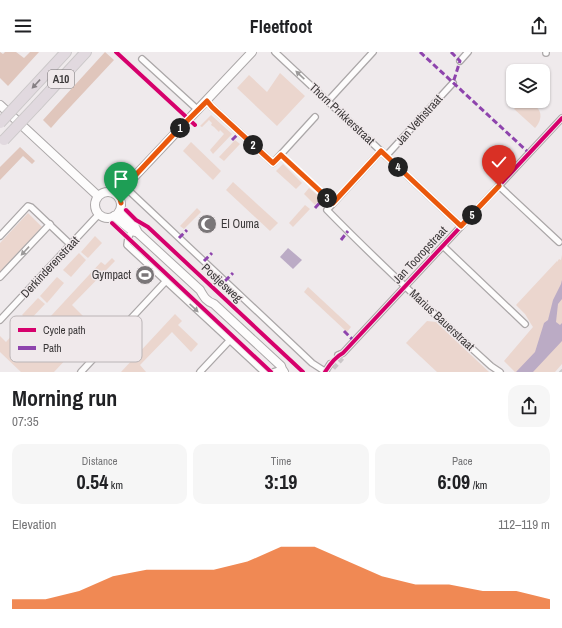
<!DOCTYPE html>
<html lang="en">
<head>
<meta charset="utf-8">
<style>
  body { margin:0; font-family:"Archivo Narrow",sans-serif; background:#f6f6f6; color:#202124; height:100vh; display:flex; flex-direction:column; font-size:15px; white-space:nowrap }
  * { box-sizing:border-box; margin:0 }
  p { font-size:13px; color:#757577 }
  .icon { flex:none; width:22px; height:22px; fill:none; stroke:currentColor; stroke-width:2; stroke-linecap:round; stroke-linejoin:round }
  .map { position:relative; height:320px; overflow:hidden }
  .panel { display:flex; flex-direction:column; background:#fff; flex:1 }
  .panel>* { flex:none }
  .controls { position:absolute; left:506px; top:12px; display:grid; gap:8px }
  .controls a { display:grid; place-items:center; width:44px; height:44px; border-radius:8px; background:#fff; box-shadow:0 1px 3px #0004; font-size:20px }
  .pin { position:absolute; display:grid; place-items:center; width:34px; height:34px; color:#fff; margin:-41px -17px; border-radius:50% 50% 50% 0; rotate:-45deg; box-shadow:0 0 4px #0007 }
  .pin .icon { rotate:45deg }
  .km { position:absolute; width:20px; height:20px; margin:-10px; border-radius:50%; background:#222; color:#fff; font-size:11px; line-height:20px; text-align:center }
  .round { display:grid; place-items:center; flex:none; width:42px; height:42px; border-radius:12px; background:#f6f6f6 }
  .head { display:flex; align-items:center; justify-content:space-between; height:68px; padding:0 12px }
  h1 { font-size:22px; font-weight:700; line-height:30px }
  .figures { display:grid; grid-template-columns:repeat(3,1fr); gap:6px; height:68px; padding:4px 12px }
  .figures div { display:grid; align-content:center; border-radius:10px; background:#f6f6f6; text-align:center }
  .figures b { font-size:20px; font-weight:700 }
  .figures small { font-size:11px; font-weight:400 }
  .figures p { font-size:11px }
  .chart { height:112px; padding:8px 12px }
  .chart p { display:flex; justify-content:space-between }
  .chart svg { width:100%; height:72px; margin-top:4px; fill:#ea580c; opacity:.7 }
  header { display:flex; justify-content:space-between; align-items:center; height:52px; padding:0 12px; background:#fff; font-size:18px; font-weight:700 }
  .map>svg:first-child { display:block }
</style>
</head>
<body>
<header><svg class="icon" aria-label="menu" viewBox="0 0 24 24"><path d="M4 6h16M4 12h16M4 18h16"/></svg>Fleetfoot<svg class="icon" aria-label="share" viewBox="0 0 24 24"><path d="M12 15V3M7 8l5-5 5 5M5 13v7h14v-7"/></svg></header>
<div class="map">
<svg width="562" height="320" viewBox="0 0 562 320">
  <rect width="100%" height="100%" fill="#efeaec"/>
  <!-- green -->
  <g fill="#ebd6ce">
    <polygon points="280,21 305,44 277,74 237,36 249,23 267,40"/>
    <path d="M 525,51 C 541,52 545,65 535,76 L 514,57 L 518,53 Z"/>
    <polygon points="211,63 232,82 213,102 210,98 224,82 220,78 219,80 214,75 211,73 212,71 209,68 202,75 200,74"/>
    <polygon points="235,88 240,92 224,109 219,105"/>
    <polygon points="191,90 221,119 213,128 183,99"/>
    <polygon points="283,112 302,131 296,137 276,119"/>
    <polygon points="233,130 278,171 270,179 226,138"/>
    <polygon points="309,136 321,146 315,153 304,142"/>
    <polygon points="305,153 310,157 293,175 289,171"/>
    <polygon points="197,156 201,160 184,177 180,174"/>
    <polygon points="28,161 42,175 0,220 0,191"/>
    <polygon points="95,184 102,191 88,206 81,200"/>
    <polygon points="79,201 86,208 71,225 63,218"/>
    <polygon points="562,203 562,312 555,320 515,320 504,309 533,275 531,272 525,262 516,253 557,209 557,210 559,207 561,208"/>
    <polygon points="112,206 115,209 72,253 95,276 54,320 21,320 0,300 0,284 6,290 15,280 23,287 26,284 38,278 101,210 105,213"/>
    <polygon points="57,225 64,231 47,251 40,244"/>
    <polygon points="308,235 351,275 347,280 304,240"/>
    <polygon points="38,246 45,252 29,269 22,263"/>
    <polygon points="175,262 182,269 178,273 198,292 191,300 172,280 140,313 146,320 121,320"/>
    <polygon points="427,269 436,270 489,320 437,320 406,291"/>
  </g>
  <!-- forest -->
  <g fill="#e0c6bc">
    <polygon points="0,0 3,2 5,0 16,0 24,6 30,0 39,0 8,34 0,26"/>
    <polygon points="105,0 114,8 58,68 51,76 43,68"/>
    <polygon points="20,95 35,109 32,112 23,104 0,128 0,115"/>
  </g>
  <!-- water -->
  <g fill="#bbabc5">
    <polygon points="288,196 302,208 293,217 280,205"/>
    <polygon points="562,228 562,247 558,252 556,270 560,273 562,271 562,289 533,320 516,320 535,300 544,271 548,268 553,248 561,232"/>
  </g>
  <g fill="none" stroke-linecap="round" stroke-linejoin="round">
    <!-- street-tunnel -->
    <g stroke="#cbc6c8" stroke-width="5.5" stroke-dasharray="5.5 3" stroke-linecap="butt">
      <polyline points="330,312 338,303"/>
      <polyline points="333,316 342,306"/>
    </g>
    <!-- street casing -->
    <g stroke="#aba7a8" stroke-width="8">
      <g id="street">
        <polyline points="275,0 461,174"/>
        <polyline points="546,0 546,1"/>
        <polyline points="142,7 198,58"/>
        <polyline points="460,9 468,0"/>
        <polyline points="207,49 212,55 273,111 315,65"/>
        <polyline points="328,49 373,0"/>
        <path d="M 381,99 L 327,158 C 380,212 435,263 491,314 L 500,320"/>
        <polyline points="386,104 453,31"/>
        <polyline points="499,134 559,190"/>
        <polyline points="125,135 293,293 312,311 326,320"/>
        <polyline points="132,179 128,186 127,193 264,320"/>
        <polyline points="0,184 28,154 31,155 71,193"/>
        <polyline points="443,194 525,272"/>
        <polyline points="0,225 50,172"/>
        <polyline points="0,268 99,162"/>
        <polyline points="338,303 343,301 562,66"/>
        <polyline points="81,320 166,229"/>
        <polyline points="200,320 230,288"/>
        <polyline points="273,320 282,317"/>
        <polyline points="325,320 330,312"/>
      </g>
    </g>
    <!-- secondary casing -->
    <g stroke="#aba7a8" stroke-width="10">
      <g id="secondary">
        <polyline points="0,53 98,144"/>
        <circle cx="108" cy="153" r="13"/>
        <polyline points="117,143 252,0"/>
        <path d="M 120,159 L 135,175 L 138,181 L 200,238 C 204,245 206,249 214,252 L 281,314 L 282,317 L 284,320"/>
        <polyline points="114,164 132,179 136,180"/>
      </g>
    </g>
    <!-- highway casing -->
    <g stroke="#cbc8c9" stroke-width="12">
      <g id="highway">
        <polyline points="26,43 66,0"/>
        <polyline points="37,53 86,0"/>
      </g>
    </g>
    <!-- street -->
    <use href="#street" stroke="#fdfcfc" stroke-width="5.5"/>
    <!-- secondary -->
    <use href="#secondary" stroke="#fdfcfc" stroke-width="8"/>
    <!-- highway -->
    <use href="#highway" stroke="#e1d9df" stroke-width="10"/>
    <!-- rail -->
    <polyline stroke="#cccbcc" stroke-width="2" points="560,320 562,318"/>
    <!-- highway-bridge casing -->
    <g stroke="#cbc8c9" stroke-width="12" stroke-linecap="butt">
      <g id="highway-bridge">
        <polyline points="0,71 26,43"/>
        <polyline points="4,88 37,53"/>
      </g>
    </g>
    <!-- highway-bridge -->
    <use href="#highway-bridge" stroke="#e1d9df" stroke-width="10"/>
    <!-- quiet -->
    <g stroke="#8e44ad" stroke-width="3" stroke-dasharray="6 3" stroke-linecap="butt">
      <polyline points="420,0 529,101"/>
      <polyline points="451,0 460,9 453,31"/>
      <polyline points="232,88 240,80"/>
      <polyline points="315,156 326,144"/>
      <polyline points="179,186 187,178"/>
      <polyline points="341,188 348,179"/>
      <polyline points="204,209 212,201"/>
      <polyline points="225,229 233,221"/>
      <polyline points="344,279 354,289"/>
    </g>
    <!-- cycleway casing -->
    <g stroke="#f0e9eb" stroke-width="6">
      <g id="cycleway">
        <polyline points="116,0 195,73"/>
        <polyline points="281,103 333,151"/>
        <polyline points="126,158 136,168 148,175 303,320"/>
        <polyline points="112,171 271,320"/>
        <path d="M 325,320 C 330,312 335,305 343,301 L 562,66"/>
      </g>
    </g>
    <!-- cycleway -->
    <use href="#cycleway" stroke="#d6006c" stroke-width="4"/>
  </g>
  <!-- one-way arrows -->
  <defs><path id="oneway-solid" d="M-6-.8H1V-3.2L6.5 0L1 3.2V.8H-6Z"/></defs>
  <g fill="#9c9a9a">
    <use href="#oneway-solid" transform="translate(300 23) rotate(-137)"/>
    <use href="#oneway-solid" transform="translate(25 199) rotate(133)"/>
    <use href="#oneway-solid" transform="translate(194 256) rotate(43)"/>
  </g>
  <use fill="#868084" href="#oneway-solid" transform="translate(36 32) rotate(133)"/>
  <g fill="none" stroke-linecap="round" stroke-linejoin="round">
    <!-- route casing -->
    <g stroke="#fff" stroke-width="8">
      <polyline id="route" points="121,151 120,147 117,143 174,82 207,49 212,55 273,111 281,103 333,151 381,99 461,174 499,134"/>
    </g>
    <!-- route -->
    <use href="#route" stroke="#ea580c" stroke-width="5"/>
  </g>
  <!-- icons -->
  <defs>
    <g id="mosque-disc" transform="scale(1)"><circle r="9.5" fill="#7a7678" stroke="#f0e9eb"/><path d="M3.5-4.9A6 6 0 1 0 3.5 4.9A5 5 0 1 1 3.5-4.9Z" fill="#fff"/></g>
    <g id="stadium-disc" transform="scale(1)"><circle r="9.5" fill="#7a7678" stroke="#f0e9eb"/><path d="M0-5a6.5 5 0 1 0 0 10a6.5 5 0 1 0 0-10ZM-3.5-1.8h7v3.6h-7Z" fill="#fff"/></g>
  </defs>
  <g fill-rule="evenodd">
    <use href="#mosque-disc" x="207" y="172"/>
    <use href="#stadium-disc" x="145" y="223"/>
  </g>
  <g text-anchor="middle" dominant-baseline="central" stroke-width="3" stroke-linejoin="round" paint-order="stroke">
    <!-- shield labels -->
    <rect fill="#f0e9eb" stroke="#716d6e" stroke-width="1" x="48" y="18" width="26" height="18" rx="3"/>
    <g font-size="11" font-weight="bold" fill="#3b3839">
      <text x="61" y="27">A10</text>
    </g>
    <!-- street labels -->
    <g font-size="12" fill="#3b3839" stroke="#f0e9eb">
      <text transform="translate(342 62) rotate(43)">Thorn Prikkerstraat</text>
      <text transform="translate(419 68) rotate(-48)">Jan Vethstraat</text>
      <text transform="translate(420 203) rotate(-47)">Jan Tooropstraat</text>
      <text transform="translate(50 215) rotate(-47)">Derkinderenstraat</text>
      <text transform="translate(222 231) rotate(43)">Postjesweg</text>
      <text transform="translate(442 268) rotate(43)">Marius Bauerstraat</text>
    </g>
    <!-- poi labels -->
    <g font-size="12" fill="#3b3839" stroke="#f0e9eb" text-anchor="start">
      <text x="221" y="172">El Ouma</text>
      <text x="131" y="223" text-anchor="end">Gympact</text>
    </g>
  </g>
  <!-- legend -->
  <rect x="10" y="264" width="132" height="46" rx="6" fill="#f0e9eb" stroke="#bab4b6" stroke-width="1"/>
  <rect x="18" y="276" width="18" height="4" fill="#d6006c"/>
  <rect x="18" y="294" width="18" height="4" fill="#8e44ad"/>
  <g font-size="11" fill="#3b3839">
    <text x="43" y="282">Cycle path</text>
    <text x="43" y="300">Path</text>
  </g>
</svg>
<div class="controls">
<a><svg class="icon" aria-label="layers" viewBox="0 0 24 24"><path d="M12 4l9 5-9 5-9-5zM3 14l9 5 9-5"/></svg></a>
</div>
<div class="pin" style="left:121px;top:151px;background:#1e9e55"><svg class="icon" aria-label="arrive" viewBox="0 0 24 24"><path d="M6 21V4h12l-3 4 3 4H6"/></svg></div>
<div class="pin" style="left:499px;top:134px;background:#d93025"><svg class="icon" aria-label="check" viewBox="0 0 24 24"><path d="M5 12l5 5 9-10"/></svg></div>
<b class="km" style="left:180px;top:76px">1</b>
<b class="km" style="left:253px;top:93px">2</b>
<b class="km" style="left:327px;top:146px">3</b>
<b class="km" style="left:398px;top:115px">4</b>
<b class="km" style="left:472px;top:163px">5</b>
</div>
<section class="panel">
<div class="head"><div><h1>Morning run</h1><p>07:35</p></div><a class="round"><svg class="icon" aria-label="share" viewBox="0 0 24 24"><path d="M12 15V3M7 8l5-5 5 5M5 13v7h14v-7"/></svg></a></div>
<div class="figures">
<div><p>Distance</p><b>0.54<small> km</small></b></div>
<div><p>Time</p><b>3:19</b></div>
<div><p>Pace</p><b>6:09<small> /km</small></b></div>
</div>
<div class="chart"><p><span>Elevation</span>112–119 m</p>
<svg viewBox="0 0 160 44" preserveAspectRatio="none"><path d="M0 44V38L10 38L20 33L30 24L40 20L50 20L60 20L70 15L80 6L90 6L100 15L110 24L120 29L130 29L140 33L150 33L160 38V44z"/></svg>
</div>
</section>
</body>
</html>
